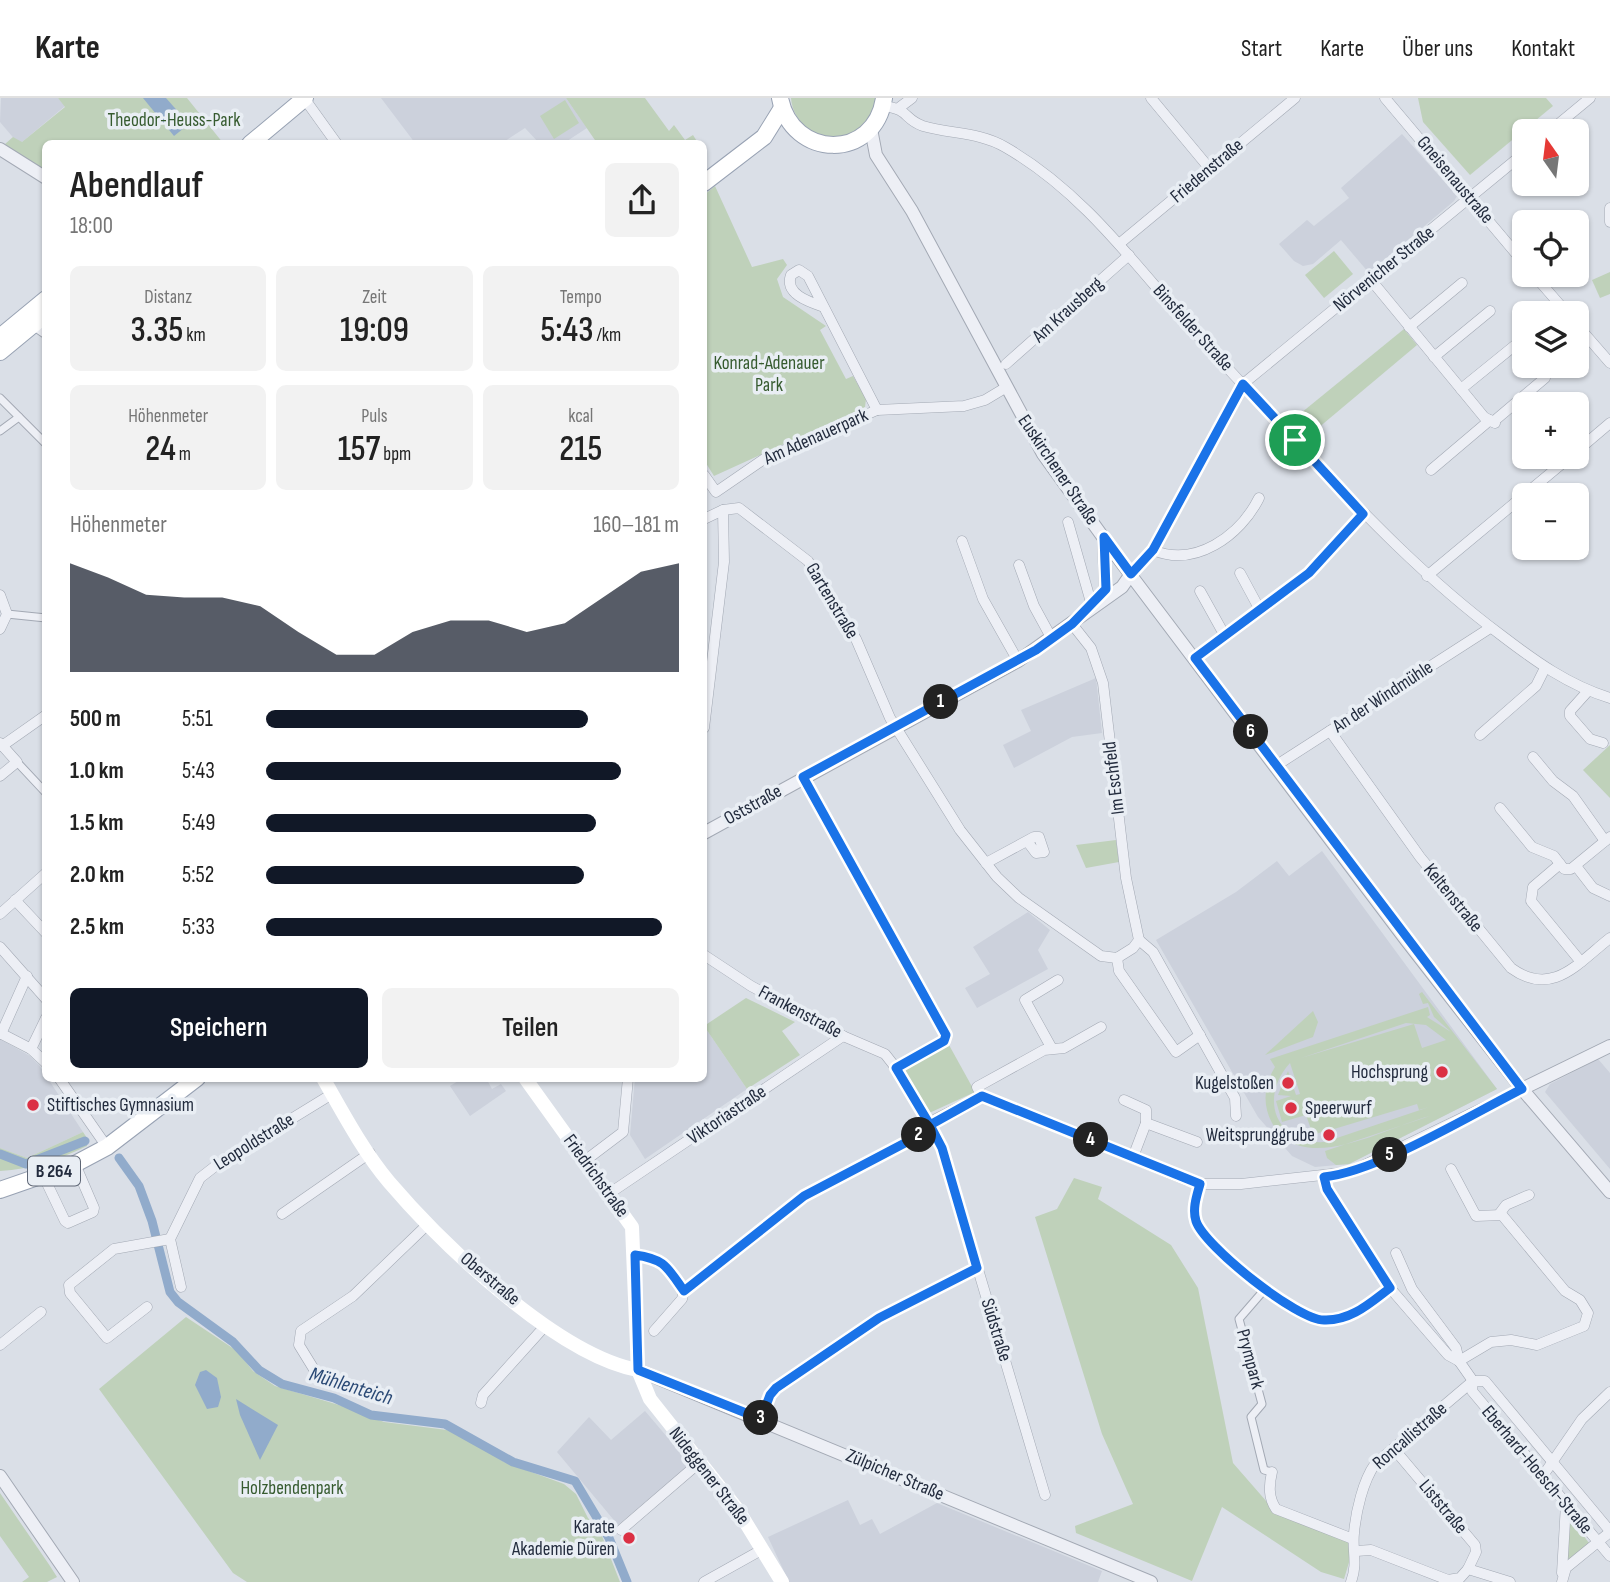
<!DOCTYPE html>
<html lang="de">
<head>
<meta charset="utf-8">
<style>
  body { margin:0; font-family:"Sofia Sans Condensed",sans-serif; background:#f2f2f2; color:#222; height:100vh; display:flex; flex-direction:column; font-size:26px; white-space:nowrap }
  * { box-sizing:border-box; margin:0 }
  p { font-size:23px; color:#767676 }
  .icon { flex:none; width:38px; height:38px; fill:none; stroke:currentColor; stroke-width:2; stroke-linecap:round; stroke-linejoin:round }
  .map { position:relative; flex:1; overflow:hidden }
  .sheet { position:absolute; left:42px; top:42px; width:665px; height:942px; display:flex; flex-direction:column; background:#fff; border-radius:10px; box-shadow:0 2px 5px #0004 }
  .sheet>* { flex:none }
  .needle { width:46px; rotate:346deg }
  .controls { position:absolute; left:1512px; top:21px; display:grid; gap:14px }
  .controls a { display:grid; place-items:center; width:77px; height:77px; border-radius:10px; background:#fff; box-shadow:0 2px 5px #0004; font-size:35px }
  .pin { position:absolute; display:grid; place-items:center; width:60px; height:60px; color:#fff; margin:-30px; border:4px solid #fff; border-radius:50%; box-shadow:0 2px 7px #0007 }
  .km { position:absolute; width:35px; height:35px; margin:-18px; border-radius:50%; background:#222; color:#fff; font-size:19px; line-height:35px; text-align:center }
  .round { display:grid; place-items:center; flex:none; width:74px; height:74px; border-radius:10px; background:#f2f2f2 }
  .headline { display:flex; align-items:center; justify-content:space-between; height:119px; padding:0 28px }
  h1 { font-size:38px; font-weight:600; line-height:52px }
  .metrics { display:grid; grid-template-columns:repeat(3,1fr); gap:10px; height:119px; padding:7px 28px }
  .metrics div { display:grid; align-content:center; border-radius:10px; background:#f2f2f2; text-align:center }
  .metrics b { font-size:35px; font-weight:600 }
  .metrics small { font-size:19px; font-weight:400 }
  .metrics p { font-size:19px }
  .chart { height:196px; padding:14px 28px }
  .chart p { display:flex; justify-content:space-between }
  .chart svg { width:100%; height:126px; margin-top:7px; fill:#111827; opacity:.7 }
  .primary-button { display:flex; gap:14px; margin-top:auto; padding:14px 28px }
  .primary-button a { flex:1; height:80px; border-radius:10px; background:#111827; color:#fff; font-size:28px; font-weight:600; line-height:80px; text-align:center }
  .primary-button a+a { background:#f2f2f2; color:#222 }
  ul { padding:0 28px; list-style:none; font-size:23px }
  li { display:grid; grid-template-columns:112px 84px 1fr; align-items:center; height:52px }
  li i { height:18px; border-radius:9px; background:#111827 }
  header { display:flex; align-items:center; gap:42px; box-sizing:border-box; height:98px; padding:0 35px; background:#fff; border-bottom:2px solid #e0e0e0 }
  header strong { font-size:33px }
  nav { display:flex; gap:38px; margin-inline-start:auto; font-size:24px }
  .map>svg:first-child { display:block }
</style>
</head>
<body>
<header>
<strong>Karte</strong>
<nav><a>Start</a><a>Karte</a><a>Über uns</a><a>Kontakt</a></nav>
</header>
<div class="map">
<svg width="1610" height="1484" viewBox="0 0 1610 1484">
  <rect width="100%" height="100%" fill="#dadfe7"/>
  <!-- built -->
  <g fill="#ccd1dc">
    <polygon points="1,0 58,0 65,8 22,44 17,44 0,24"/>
    <polygon points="381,0 566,0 587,30 564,45 539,45 525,30 502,45 415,45"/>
    <polygon points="1402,36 1457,98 1454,103 1369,175 1341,142 1313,166 1303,168 1294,163 1279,146 1307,122 1314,128 1349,100 1341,90"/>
    <polygon points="1096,580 1102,635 1072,639 1014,670 1003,647 1031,633 1021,612"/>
    <polygon points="1322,753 1497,991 1349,1066 1315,1069 1292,1058 1258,1019 1156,842 1236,794 1277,763 1289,778"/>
    <polygon points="1028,814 1050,832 1038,852 1048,871 977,910 965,890 990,876 973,849"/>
    <polygon points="704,928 747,991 645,1061 630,1037 635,980 704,980"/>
    <polygon points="0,941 30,958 39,967 83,1034 27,1060 0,1050"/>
    <polygon points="1598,961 1610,975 1610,1071 1545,994 1550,986"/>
    <polygon points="463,980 486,980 492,991 501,986 506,993 470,1018 450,988"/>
    <polygon points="645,1313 690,1366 618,1427 557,1354 589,1319 611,1342"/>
    <polygon points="848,1402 860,1427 872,1421 880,1436 937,1405 1102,1473 1098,1484 789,1484 768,1439"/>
  </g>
  <!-- green -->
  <g fill="#bfd1ba" fill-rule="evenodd">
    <polygon points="58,0 187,0 223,45 46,46 45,75 5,46 13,39 22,44 65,9"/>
    <polygon points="566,0 645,0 669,33 674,27 685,42 693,37 698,45 597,45"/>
    <path d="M 791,0 L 878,0 C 877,6 875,16 872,21 C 849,56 794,40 791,0 Z"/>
    <polygon points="1418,0 1546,0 1553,8 1470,77 1423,24"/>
    <polygon points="565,2 579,25 554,41 540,18"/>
    <polygon points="715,88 752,169 783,161 787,167 777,181 783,199 826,228 820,232 846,281 853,278 866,301 865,309 714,378 704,362 704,97"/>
    <polygon points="1334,153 1353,176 1324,200 1305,177"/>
    <polygon points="1610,174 1610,196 1600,200 1592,182"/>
    <polygon points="1404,231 1417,247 1305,341 1290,324"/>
    <polygon points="1610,647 1610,700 1583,672"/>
    <polygon points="1116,742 1119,764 1086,770 1076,747"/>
    <path d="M 1422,894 L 1497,991 L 1349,1066 L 1336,1067 L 1327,1060 L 1325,1053 L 1430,1018 C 1386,1029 1302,1080 1272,1025 C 1262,1006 1264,987 1275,969 L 1270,961 L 1428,909 L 1430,917 L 1427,919 L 1451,934 L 1434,919 L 1428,905 L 1423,906 L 1419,896 ZM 1406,925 L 1426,927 L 1446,942 L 1422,950 L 1414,926 L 1301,960 ZM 1290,965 L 1300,996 L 1296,997 L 1288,973 L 1278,997 L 1291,998 L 1276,1003 L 1282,1024 L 1306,1017 L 1313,1037 L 1322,1034 L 1325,1042 L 1336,1039 L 1334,1031 L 1417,1006 L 1419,1012 L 1429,1009 L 1325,1044 C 1276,1047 1258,1000 1290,965 Z"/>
    <polygon points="746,900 795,924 782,933 800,957 747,991 704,928"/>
    <polygon points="1313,913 1318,924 1313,939 1265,957"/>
    <polygon points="949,947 975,994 927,1016 905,977 906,971"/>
    <path d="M 83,1034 L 87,1040 L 87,1048 C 58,1062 32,1071 0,1073 L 0,1050 L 27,1060 Z"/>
    <polygon points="1074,1080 1102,1089 1098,1101 1171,1147 1198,1190 1233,1365 1274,1412 1348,1440 1350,1461 1344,1481 1321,1474 1222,1409 1192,1483 1076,1435 1075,1428 1133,1406 1102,1336 1035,1119 1057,1111"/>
    <polygon points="186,1219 237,1253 253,1273 275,1288 349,1310 384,1324 447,1332 475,1344 504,1364 564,1386 576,1396 588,1420 600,1433 620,1484 247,1484 233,1475 99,1291"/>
    <polygon points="0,1395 50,1468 57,1479 47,1484 22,1484 29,1479 0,1438"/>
    <polygon points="1569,1425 1574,1425 1589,1445 1570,1462 1567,1460"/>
  </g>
  <!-- water -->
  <g fill="#91abcb">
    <polygon points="143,0 166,0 189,26 174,38"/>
    <polygon points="206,1272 217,1280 221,1299 218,1309 207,1311 195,1287 200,1274"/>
    <polygon points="236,1301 278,1327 260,1362 240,1317"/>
  </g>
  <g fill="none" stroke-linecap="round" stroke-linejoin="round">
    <!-- canal -->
    <g stroke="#91abcb" stroke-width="9">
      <polyline points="0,1056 26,1066 85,1043"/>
      <polyline points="119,1060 139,1088 152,1123 170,1194 178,1204 233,1244 259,1272 282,1286 334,1300 371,1317 445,1326 513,1364 575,1383 609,1440 627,1484"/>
    </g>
    <!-- pedestrian casing -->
    <g stroke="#a3a9b4" stroke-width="9">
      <g id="pedestrian">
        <polyline points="0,300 46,346"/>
        <polyline points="0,333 19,319"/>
        <polyline points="7,516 46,520"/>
        <polyline points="17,664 46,695"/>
        <polyline points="1265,1191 1239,1221 1262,1306 1251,1319 1264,1372 1272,1374"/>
      </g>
    </g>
    <!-- minor casing -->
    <g stroke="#a3a9b4" stroke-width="11">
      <g id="minor">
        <polyline points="304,0 337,46"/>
        <polyline points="1151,0 1210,71"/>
        <polyline points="1385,0 1524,165"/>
        <path d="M 883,8 C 910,11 903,21 923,28 C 950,36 980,34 1005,49 C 1080,92 1130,160 1186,224 C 1223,267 1263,307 1301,349 C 1364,416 1426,481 1501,537 C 1535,563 1568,587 1610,600"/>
        <polyline points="900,9 912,0"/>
        <polyline points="1550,33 1590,0"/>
        <polyline points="1610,110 1610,124"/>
        <polyline points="1119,146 1295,0"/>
        <polyline points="1534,177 1567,215"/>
        <polyline points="1371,182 1461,291 1524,240"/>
        <path d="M 824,209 C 809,204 784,196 791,177 L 799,172 L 808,178 L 877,312"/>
        <polyline points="1577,227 1610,265"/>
        <polyline points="1409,229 1462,185"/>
        <polyline points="1434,259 1490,213"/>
        <polyline points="1006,266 1129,157"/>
        <polyline points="1461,291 1484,319 1495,325"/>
        <polyline points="1493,324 1545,280"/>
        <polyline points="1577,353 1610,325"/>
        <polyline points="1431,372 1490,322"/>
        <polyline points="704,377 716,394 764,361 877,312 964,308 985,302 1005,290"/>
        <polyline points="704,421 723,412 739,410 808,463 856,541 890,620 960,732 997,779 1019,800 1101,858 1117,860 1133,850 1139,842 1126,780 1103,585 1091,550 1072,526"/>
        <polyline points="1068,424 1092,508"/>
        <polyline points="962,443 983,501 1018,563"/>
        <path d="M 1153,452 C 1195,470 1240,438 1259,400"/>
        <polyline points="1019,467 1034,508 1052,541"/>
        <polyline points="1240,475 1260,512"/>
        <polyline points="1131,476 1153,452 1243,286 1524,55"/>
        <polyline points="1427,478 1570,359"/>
        <polyline points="1200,493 1225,538"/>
        <polyline points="0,497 7,516 0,531"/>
        <polyline points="1195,560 1309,475 1363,416"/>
        <polyline points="1588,593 1570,613 1570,618 1590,641 1603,645"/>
        <polyline points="704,630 724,464 723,412"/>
        <path d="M 1330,633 L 1420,759 L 1511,870 C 1552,900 1578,865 1610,840"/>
        <polyline points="1480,637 1536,588 1545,570"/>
        <polyline points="0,645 17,664 0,678"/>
        <polyline points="2,648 46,617"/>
        <polyline points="1533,659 1553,683 1573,698 1605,743"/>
        <polyline points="1277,667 1490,530"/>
        <polyline points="803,679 946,937 944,943 896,970"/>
        <polyline points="1500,710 1532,749 1554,758 1564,771 1571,771 1610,739"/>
        <polyline points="986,765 1034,739 1039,739 1044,754 1036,755 1027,743"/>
        <polyline points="1560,766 1533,789 1531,803 1581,864"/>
        <polyline points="1576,768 1593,790 1610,798"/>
        <polyline points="15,802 46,835"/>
        <polyline points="0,816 46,775"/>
        <polyline points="1139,842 1153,854 1235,1000 1236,1018"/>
        <polyline points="0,849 46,901"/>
        <polyline points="704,857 751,888 843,938 885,956 896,970 942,1050 1045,1397"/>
        <polyline points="1117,860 1119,873 1176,954 1200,937"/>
        <polyline points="0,935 31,951 46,965"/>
        <polyline points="1,936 27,878"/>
        <polyline points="1051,949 1025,902 1058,882"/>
        <polyline points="31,951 46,920"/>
        <polyline points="59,980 107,1049"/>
        <polyline points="982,998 1186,1082 1200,1086 1241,1086 1350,1074 1522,991"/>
        <polyline points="982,998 977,989 1044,952 1064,950 1101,929"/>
        <polyline points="1124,1002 1146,1012 1146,1025"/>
        <polyline points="1133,1059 1146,1025 1197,1044"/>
        <polyline points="586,1062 623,1034 628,980"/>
        <polyline points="1451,1071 1476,1118 1502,1117 1565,1193 1580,1202 1588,1215 1584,1228 1537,1247 1511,1242 1491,1244 1459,1263"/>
        <polyline points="43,1077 65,1123 68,1125 93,1114 94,1110 75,1066"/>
        <polyline points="1324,1079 1327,1091 1390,1190 1448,1257 1459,1263 1473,1283 1472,1293 1610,1458"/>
        <path d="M 1200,1086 C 1197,1097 1192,1111 1196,1123 C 1204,1148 1297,1222 1324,1222 C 1351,1223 1370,1205 1390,1190"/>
        <polyline points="610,1095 843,938"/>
        <polyline points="1500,1115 1506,1107 1529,1097"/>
        <polyline points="282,1116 370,1055"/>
        <polyline points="1396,1155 1412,1191 1456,1250 1459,1263"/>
        <path d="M 635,1157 C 666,1161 667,1169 684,1193 L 682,1201 L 654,1233"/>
        <polyline points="181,1189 170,1141 200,1080 218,1066 332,996"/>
        <polyline points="684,1193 804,1098 922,1036 936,1021 982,998"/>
        <polyline points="147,1209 107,1240 70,1195 69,1187 114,1151 170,1141"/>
        <polyline points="0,1247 41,1214"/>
        <polyline points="315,1273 299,1247 301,1233 353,1198 428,1126"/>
        <polyline points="1473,1283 1485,1283 1610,1433"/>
        <polyline points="481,1305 483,1297 546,1227"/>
        <polyline points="761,1321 770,1298 777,1290 879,1220 977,1170"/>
        <polyline points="1394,1351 1475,1447 1476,1454 1468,1471"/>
        <path d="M 1272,1374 C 1269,1387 1268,1399 1276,1411 L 1353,1441"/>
        <polyline points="1542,1379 1582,1321 1610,1294"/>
        <polyline points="621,1432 700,1364"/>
        <polyline points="1356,1453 1371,1452 1448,1482 1460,1480 1468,1471 1510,1484"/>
        <polyline points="1562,1475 1566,1406"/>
        <polyline points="704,1484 763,1451"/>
        <path d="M 1351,1484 C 1358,1465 1352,1453 1354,1435 C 1356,1413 1363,1383 1375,1366 L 1473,1283"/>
        <polyline points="1562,1484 1566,1470 1610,1434"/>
      </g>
    </g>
    <!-- tertiary casing -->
    <g stroke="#a3a9b4" stroke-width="14">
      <g id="tertiary">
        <polyline points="871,31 876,57 912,113 1043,356 1121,464 1406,842 1522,991 1610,1094"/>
        <polyline points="0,51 46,80"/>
        <polyline points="27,221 46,234"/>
        <polyline points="1104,443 1106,491"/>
        <polyline points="704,735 1018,563 1122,489 1131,476"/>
        <polyline points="1522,991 1610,948"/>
        <polyline points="638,1272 1151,1484"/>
        <polyline points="0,1378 73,1484"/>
      </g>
    </g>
    <!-- primary casing -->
    <g stroke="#98a2b3" stroke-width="18">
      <g id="primary">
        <path d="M 780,0 C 792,62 875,63 884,0"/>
        <polyline points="250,46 305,0"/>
        <polyline points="704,85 764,39 782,10"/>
        <polyline points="0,239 46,201"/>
        <polyline points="0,254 46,216"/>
        <polyline points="0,1092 75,1066 107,1049 197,980"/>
      </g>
    </g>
    <!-- pedestrian -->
    <use href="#pedestrian" stroke="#edeff5" stroke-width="7"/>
    <!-- minor -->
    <use href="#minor" stroke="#edeff5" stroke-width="10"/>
    <!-- tertiary -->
    <use href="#tertiary" stroke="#edeff5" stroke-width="12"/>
    <!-- secondary -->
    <g stroke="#fff" stroke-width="14">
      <path d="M 323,980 C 343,1015 363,1053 389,1084 C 442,1146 557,1257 638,1272"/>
      <polyline points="525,980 632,1129 638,1272 650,1301 738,1412 782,1484"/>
    </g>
    <!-- primary -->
    <use href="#primary" stroke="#fff" stroke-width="16"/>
  </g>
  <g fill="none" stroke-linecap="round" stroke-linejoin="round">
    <!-- route casing -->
    <g stroke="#fff" stroke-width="14">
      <path id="route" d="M 1295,342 L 1243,286 L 1153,452 L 1131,476 L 1104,439 L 1106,491 L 1072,526 L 1036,552 L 803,679 L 946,937 L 944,943 L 896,970 L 930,1027 L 922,1036 L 804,1098 L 684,1193 C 667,1169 665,1161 635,1157 L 638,1272 L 761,1321 L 770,1297 L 776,1290 L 879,1220 L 977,1170 L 942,1050 L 930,1027 L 982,998 L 1200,1086 C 1197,1097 1192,1111 1196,1123 C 1204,1148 1297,1222 1324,1222 C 1351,1223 1370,1205 1390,1190 L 1327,1091 L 1324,1079 C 1379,1073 1470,1017 1522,991 L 1195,560 L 1309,475 L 1363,416 L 1295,342"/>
    </g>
    <!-- route -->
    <use href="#route" stroke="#1a73e8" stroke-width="9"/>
  </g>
  <!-- markers -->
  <g fill="#db3044" stroke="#e9eef4" stroke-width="2.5">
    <circle cx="1442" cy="974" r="7"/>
    <circle cx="1288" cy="985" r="7"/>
    <circle cx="33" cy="1007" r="7"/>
    <circle cx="1291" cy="1010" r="7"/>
    <circle cx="1329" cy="1037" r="7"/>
    <circle cx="629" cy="1440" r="7"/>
  </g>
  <g text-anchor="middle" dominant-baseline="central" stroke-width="7" stroke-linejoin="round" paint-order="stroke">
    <!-- shield labels -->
    <rect fill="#e9eef4" stroke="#5e6675" stroke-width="2" x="28" y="1058.5" width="52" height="29" rx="5"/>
    <g font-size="18" font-weight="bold" fill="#232c3e">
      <text x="54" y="1073">B 264</text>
    </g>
    <!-- park labels -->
    <g font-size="19" fill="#365b2f" stroke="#e9eef4">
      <text x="174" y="22">Theodor-Heuss-Park</text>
      <text x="769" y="265">Konrad-Adenauer<tspan x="769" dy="22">Park</tspan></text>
      <text x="292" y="1390">Holzbendenpark</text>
    </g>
    <!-- street labels -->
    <g font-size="19" fill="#232c3e" stroke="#e9eef4">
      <text transform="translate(1207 73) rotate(-40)">Friedenstraße</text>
      <text transform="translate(1455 82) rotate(50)">Gneisenaustraße</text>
      <text transform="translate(1384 171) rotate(-39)">Nörvenicher Straße</text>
      <text transform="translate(1068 212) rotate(-42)">Am Krausberg</text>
      <text transform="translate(1193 230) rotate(48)">Binsfelder Straße</text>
      <text transform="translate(816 339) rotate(-24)">Am Adenauerpark</text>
      <text transform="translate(1058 372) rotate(56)">Euskirchener Straße</text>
      <text transform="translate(832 503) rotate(59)">Gartenstraße</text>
      <text transform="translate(1383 599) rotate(-33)">An der Windmühle</text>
      <text transform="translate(1114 680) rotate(-97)">Im Eschfeld</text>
      <text transform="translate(753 707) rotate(-29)">Oststraße</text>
      <text transform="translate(1453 800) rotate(51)">Keltenstraße</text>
      <text transform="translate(800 914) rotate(28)">Frankenstraße</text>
      <text transform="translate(727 1017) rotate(-34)">Viktoriastraße</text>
      <text transform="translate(254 1044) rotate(-32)">Leopoldstraße</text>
      <text transform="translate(596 1078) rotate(54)">Friedrichstraße</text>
      <text transform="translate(490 1181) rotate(40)">Oberstraße</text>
      <text transform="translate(996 1232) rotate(73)">Südstraße</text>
      <text transform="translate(1250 1261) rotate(75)">Prympark</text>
      <text transform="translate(1410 1338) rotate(-41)">Roncallistraße</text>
      <text transform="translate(1537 1372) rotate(50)">Eberhard-Hoesch-Straße</text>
      <text transform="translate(895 1377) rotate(23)">Zülpicher Straße</text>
      <text transform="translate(709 1378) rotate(52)">Nideggener Straße</text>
      <text transform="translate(1443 1409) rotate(50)">Liststraße</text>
    </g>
    <!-- poi labels -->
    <g font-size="19" fill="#232c3e" stroke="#e9eef4" text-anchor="end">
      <text x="1428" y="974">Hochsprung</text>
      <text x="1274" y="985">Kugelstoßen</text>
      <text x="47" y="1007" text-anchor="start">Stiftisches Gymnasium</text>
      <text x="1305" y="1010" text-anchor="start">Speerwurf</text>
      <text x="1315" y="1037">Weitsprunggrube</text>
      <text x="615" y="1429">Karate<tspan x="615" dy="22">Akademie Düren</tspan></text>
    </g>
    <!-- water labels -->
    <g font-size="21" font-style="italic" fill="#2a4975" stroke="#e9eef4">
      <text transform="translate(351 1288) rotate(17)">Mühlenteich</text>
    </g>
  </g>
</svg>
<div class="controls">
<a><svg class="needle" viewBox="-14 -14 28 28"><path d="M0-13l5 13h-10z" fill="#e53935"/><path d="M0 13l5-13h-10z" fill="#767676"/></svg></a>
<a><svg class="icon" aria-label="locate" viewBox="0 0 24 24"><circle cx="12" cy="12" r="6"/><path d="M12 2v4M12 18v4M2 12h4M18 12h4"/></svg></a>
<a><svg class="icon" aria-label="layers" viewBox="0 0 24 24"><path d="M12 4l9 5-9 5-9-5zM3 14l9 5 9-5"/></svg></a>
<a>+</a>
<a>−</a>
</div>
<div class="pin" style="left:1295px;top:342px;background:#1e9e55"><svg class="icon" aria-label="arrive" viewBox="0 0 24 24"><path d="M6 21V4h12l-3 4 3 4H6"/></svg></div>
<b class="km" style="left:941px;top:604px">1</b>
<b class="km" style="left:919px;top:1037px">2</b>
<b class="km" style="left:761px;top:1320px">3</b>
<b class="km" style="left:1091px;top:1042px">4</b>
<b class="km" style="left:1390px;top:1057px">5</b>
<b class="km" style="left:1251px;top:634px">6</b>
<section class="sheet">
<div class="headline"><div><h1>Abendlauf</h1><p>18:00</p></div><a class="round"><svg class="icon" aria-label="share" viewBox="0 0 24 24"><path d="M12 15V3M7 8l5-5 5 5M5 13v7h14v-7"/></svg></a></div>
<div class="metrics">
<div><p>Distanz</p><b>3.35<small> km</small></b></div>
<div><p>Zeit</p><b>19:09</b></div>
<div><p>Tempo</p><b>5:43<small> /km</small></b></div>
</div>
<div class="metrics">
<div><p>Höhenmeter</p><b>24<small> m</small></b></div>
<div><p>Puls</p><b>157<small> bpm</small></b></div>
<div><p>kcal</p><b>215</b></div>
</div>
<div class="chart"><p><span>Höhenmeter</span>160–181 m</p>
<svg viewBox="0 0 160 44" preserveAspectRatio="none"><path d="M0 44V6L10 11L20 17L30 18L40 18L50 21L60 30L70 38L80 38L90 30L100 26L110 26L120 30L130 27L140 18L150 9L160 6V44z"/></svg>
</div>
<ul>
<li><b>500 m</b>5:51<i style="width:78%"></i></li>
<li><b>1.0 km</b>5:43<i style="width:86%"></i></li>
<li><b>1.5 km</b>5:49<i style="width:80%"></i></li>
<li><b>2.0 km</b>5:52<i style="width:77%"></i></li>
<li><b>2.5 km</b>5:33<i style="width:96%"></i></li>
</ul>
<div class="primary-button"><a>Speichern</a><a>Teilen</a></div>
</section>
</div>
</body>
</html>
